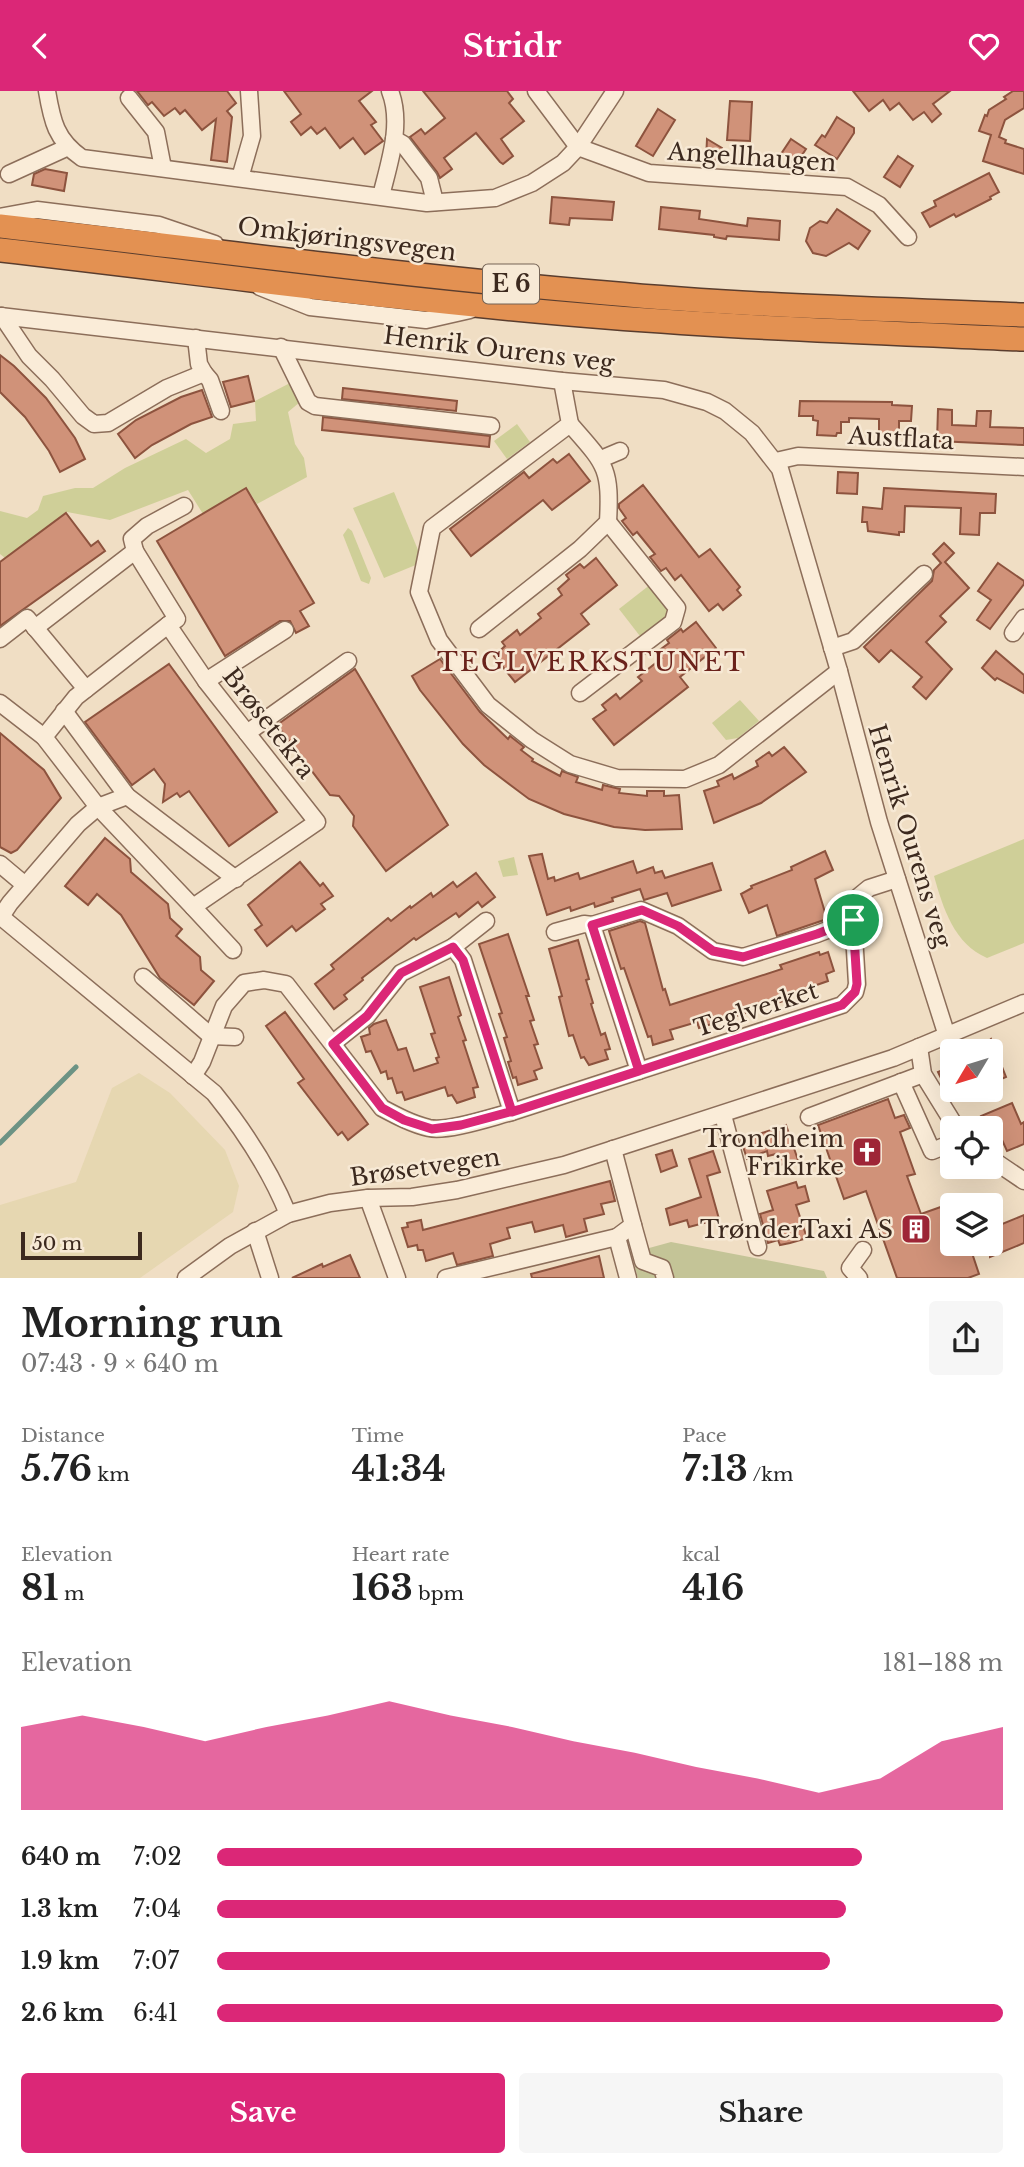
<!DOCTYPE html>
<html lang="en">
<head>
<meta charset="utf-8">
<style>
  body { margin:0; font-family:"Libre Baskerville",serif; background:#f6f6f6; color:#222; height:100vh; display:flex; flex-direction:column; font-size:26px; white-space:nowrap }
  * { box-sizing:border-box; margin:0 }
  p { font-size:23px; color:#767676 }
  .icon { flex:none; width:38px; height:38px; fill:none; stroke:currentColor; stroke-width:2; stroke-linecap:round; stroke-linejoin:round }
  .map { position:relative; height:1187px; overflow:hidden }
  .drawer { display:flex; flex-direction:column; background:#fff; flex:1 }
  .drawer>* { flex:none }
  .needle { width:46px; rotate:232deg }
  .tools { position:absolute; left:940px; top:948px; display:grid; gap:14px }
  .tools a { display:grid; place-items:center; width:63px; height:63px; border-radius:7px; background:#fff; box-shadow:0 7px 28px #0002; font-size:35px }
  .scale { position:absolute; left:21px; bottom:18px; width:121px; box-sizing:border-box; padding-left:7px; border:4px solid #3c291e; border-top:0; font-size:19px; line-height:24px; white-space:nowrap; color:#3c291e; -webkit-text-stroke:5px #f7e9d5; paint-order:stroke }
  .pin { position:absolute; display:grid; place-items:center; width:60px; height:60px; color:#fff; margin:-30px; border:4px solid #fff; border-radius:50%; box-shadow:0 2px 7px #0007 }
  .round { display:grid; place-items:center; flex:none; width:74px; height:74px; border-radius:7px; background:#f6f6f6 }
  .overview { display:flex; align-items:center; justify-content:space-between; height:119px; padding:0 21px }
  h1 { font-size:38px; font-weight:700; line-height:52px }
  .figures { display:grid; grid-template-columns:repeat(3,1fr); gap:10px; height:119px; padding:7px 21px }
  .figures div { display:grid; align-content:center }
  .figures b { font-size:35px; font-weight:700 }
  .figures small { font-size:19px; font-weight:400 }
  .figures p { font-size:19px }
  .chart { height:196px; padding:14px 21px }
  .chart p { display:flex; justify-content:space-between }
  .chart svg { width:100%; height:126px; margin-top:7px; fill:#db2777; opacity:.7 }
  .primary-button { display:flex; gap:14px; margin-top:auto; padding:14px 21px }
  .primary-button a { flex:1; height:80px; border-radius:7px; background:#db2777; color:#fff; font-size:28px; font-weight:700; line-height:80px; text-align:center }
  .primary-button a+a { background:#f6f6f6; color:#222 }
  ul { padding:0 21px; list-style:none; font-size:23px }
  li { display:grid; grid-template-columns:112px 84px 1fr; align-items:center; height:52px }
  li i { height:18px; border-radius:9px; background:#db2777 }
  header { display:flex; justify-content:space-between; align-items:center; height:91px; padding:0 21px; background:#db2777; color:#fff; font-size:32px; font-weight:700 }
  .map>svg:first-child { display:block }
</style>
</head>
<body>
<header><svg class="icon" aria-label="back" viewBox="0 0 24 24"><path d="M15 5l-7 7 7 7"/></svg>Stridr<svg class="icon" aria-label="heart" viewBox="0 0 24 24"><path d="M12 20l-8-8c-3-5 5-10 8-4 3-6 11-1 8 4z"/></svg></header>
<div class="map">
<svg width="1024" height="1187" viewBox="0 0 1024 1187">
  <rect width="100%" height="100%" fill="#f0dec4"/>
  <!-- farmland -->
  <polygon fill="#e6d7b1" points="139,982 170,1002 225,1059 239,1095 233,1121 140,1187 0,1187 0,1114 76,1091 112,997"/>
  <!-- green -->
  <g fill="#cfcf98">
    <polygon points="292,291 300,311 288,321 295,353 304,367 307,386 257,413 247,397 203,423 188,399 110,429 67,421 5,467 0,463 0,420 27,427 38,419 43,405 75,397 93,397 125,377 186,348 206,362 230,348 233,333 256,330 255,310"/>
    <polygon points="517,333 530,351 507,368 494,350"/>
    <polygon points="394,401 423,471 384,487 353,417"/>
    <polygon points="348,437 352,440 371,487 369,493 361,490 343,444"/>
    <polygon points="651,493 670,517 668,530 643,549 619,518"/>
    <polygon points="740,609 759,630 738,647 726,649 712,632"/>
    <path d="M 1024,748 L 1024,852 L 987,867 C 954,853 943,817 934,785 Z"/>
    <polygon points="514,766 518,784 503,786 498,770"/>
  </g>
  <!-- cemetery -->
  <polygon fill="#c4c497" points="671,1151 824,1180 827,1187 638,1187 631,1162"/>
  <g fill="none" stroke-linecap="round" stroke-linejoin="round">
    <!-- stream -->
    <polyline stroke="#6c9384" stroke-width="5" points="0,1052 76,976"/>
  </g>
  <!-- building -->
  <g fill="#d09279" stroke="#8d533e" stroke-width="2">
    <polygon points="137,0 227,0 236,12 227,20 232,26 227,71 211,69 216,28 202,39 185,19 180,23 175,17 164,25 152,11 148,14"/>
    <polygon points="284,0 372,0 359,10 376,31 371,34 383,50 365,63 353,47 340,57 325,37 317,43 311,36 301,44 291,31 301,23"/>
    <polygon points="423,0 507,0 513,8 509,12 524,30 501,48 513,65 503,73 500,71 476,42 444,67 452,78 440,87 437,81 410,46 421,38 425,43 445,27"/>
    <polygon points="853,0 950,0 933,13 941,23 932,31 924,21 913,29 899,12 890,19 883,9 869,20"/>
    <polygon points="1013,0 1024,0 1024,17 1005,29 999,46 1006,49 1005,52 1024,58 1024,83 983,70 991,44 979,40 985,24 987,25 989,19 1006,8 1004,6"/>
    <polygon points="730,10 752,11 750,50 727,49"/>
    <polygon points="658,18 675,29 653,65 636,55"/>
    <polygon points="837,26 854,37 854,42 837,68 815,54 822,44 825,46"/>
    <polygon points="707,48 722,57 721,70 706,69"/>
    <polygon points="791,48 806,58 796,73 781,63"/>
    <polygon points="898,65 913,75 900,96 884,86"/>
    <polygon points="45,78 67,82 64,100 32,94 34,83"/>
    <polygon points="989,82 999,101 990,106 991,108 956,126 954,123 930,136 922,122 936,115 934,110"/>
    <polygon points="552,106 614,111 612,129 570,127 569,134 550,132"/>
    <polygon points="661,116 700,120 699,128 747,135 748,127 780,130 779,149 727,145 726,148 714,146 714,144 659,138"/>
    <polygon points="837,118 870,140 858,158 849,152 826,165 813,162 806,150 810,137 820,130 827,132"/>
    <polygon points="0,264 14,275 46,307 75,347 85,368 60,381 49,360 25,326 0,301"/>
    <polygon points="248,285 254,310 231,316 223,291"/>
    <polygon points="343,297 457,310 456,320 342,308"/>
    <polygon points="202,299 212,326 191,333 152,354 135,367 118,343 136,329 181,306"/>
    <polygon points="800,310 892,311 892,314 912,315 911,330 899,330 899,344 879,343 879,328 849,327 849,331 841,331 841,342 837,342 836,345 817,344 818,330 813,329 813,325 799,325"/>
    <polygon points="938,318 952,319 952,334 976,335 977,320 991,320 990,336 1024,337 1024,354 937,350"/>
    <polygon points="323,326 490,345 489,356 322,339"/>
    <polygon points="569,363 590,390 552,419 543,409 471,465 450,438 524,381 529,387 553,368 557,372"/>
    <polygon points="838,381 858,382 857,403 837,402"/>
    <polygon points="643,394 699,466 710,458 740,496 737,499 741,504 723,519 718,513 709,520 681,484 675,489 666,477 661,480 650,466 655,463 637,441 633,444 622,430 626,427 619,417 619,413"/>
    <polygon points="246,397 314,512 300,520 309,535 296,542 290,530 280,530 225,565 157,450"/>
    <polygon points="884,397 996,403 995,422 980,422 979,444 960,443 961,417 905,415 904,441 899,441 899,444 868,440 867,431 862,431 863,416 882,418"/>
    <polygon points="66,422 91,455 98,450 105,460 0,535 0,471"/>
    <polygon points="944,452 954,462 945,471 969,497 940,525 946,531 926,551 952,578 926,608 913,596 922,586 891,559 879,571 864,556 932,490 934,479 941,472 933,463"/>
    <polygon points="596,467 617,494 581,523 589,533 515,591 494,565 505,555 502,551 517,539 520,544 541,527 538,523 562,504 558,498 569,488 566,484 580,473 584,477"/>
    <polygon points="998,472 1024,490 1024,493 990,538 977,529 991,509 978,500"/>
    <polygon points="696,531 716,557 680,586 688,596 614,654 593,628 606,619 602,614 616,603 620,608 642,590 638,586 662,567 657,561 669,552 667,549 681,538 683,541"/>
    <polygon points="996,560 1024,584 1024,602 997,587 995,589 982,577"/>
    <polygon points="440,568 480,621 508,648 510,645 524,656 521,659 533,668 532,670 560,685 562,680 578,686 576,691 602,699 603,694 620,698 619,702 647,705 647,700 664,700 664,705 679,704 682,738 645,739 614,736 564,723 529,708 484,674 463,653 420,599 412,585"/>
    <polygon points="169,573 277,721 229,755 189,700 180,706 177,702 163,711 165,693 154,678 132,694 85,631"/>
    <polygon points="355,578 448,734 386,780 353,735 354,725 339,705 330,704 277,634"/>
    <polygon points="0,642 44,679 61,707 17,759 11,762 0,756"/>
    <polygon points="784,656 806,681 761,712 714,732 704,700 719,695 717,690 732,683 734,688 758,675 756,670 769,661 772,665"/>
    <polygon points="105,747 130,768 131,781 168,813 170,827 182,838 176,845 200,866 201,879 214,890 194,914 160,887 121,824 97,803 88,814 65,795"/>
    <polygon points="825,760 833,779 815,788 827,828 777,845 767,814 749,822 741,803 752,797 751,795 792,779 791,776"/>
    <polygon points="542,763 548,788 554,786 555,790 578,782 580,788 633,770 637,782 653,776 655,782 662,780 665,787 712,772 721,799 672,815 667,802 644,809 640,798 612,807 613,810 595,816 594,812 571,820 570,816 547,824 529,765"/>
    <polygon points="300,771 320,795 323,792 333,805 321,813 325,818 296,840 292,835 267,855 255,839 262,834 248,814"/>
    <polygon points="476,782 495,806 482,816 478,811 459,826 456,822 416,849 414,847 362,887 363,889 344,904 347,908 334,918 315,893 334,878 331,874 388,827 391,830 410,815 411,817 431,802 433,806 453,791 457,796"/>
    <polygon points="640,830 645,832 663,899 665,898 670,914 782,878 780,874 819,861 820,864 828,861 834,880 826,883 828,890 782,906 783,910 699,937 697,931 670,939 673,948 653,954 651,945 648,946 624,877 621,878 609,840"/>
    <polygon points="508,843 529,905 526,905 534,929 530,930 538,953 534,954 542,977 534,980 537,988 518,994 516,986 513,987 508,971 511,970 504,947 507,946 499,923 502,922 479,853"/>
    <polygon points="578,849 589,888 586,889 593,912 591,913 601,944 605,942 610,958 605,959 608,968 589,974 584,966 581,967 573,944 569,945 559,906 562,905 549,858"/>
    <polygon points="449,886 461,924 458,926 466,949 463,950 478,996 473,997 475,1006 457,1012 452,1004 448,1005 445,996 405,1009 402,1001 397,1002 392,987 388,988 386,980 381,982 371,960 366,961 361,946 370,943 369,937 374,933 386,929 398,959 406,957 414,980 438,972 436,967 439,966 431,943 435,942 420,896"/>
    <polygon points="285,921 368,1033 348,1049 342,1041 338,1044 298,992 304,988 266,935"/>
    <polygon points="991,948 1006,986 990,993 990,949"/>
    <polygon points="952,975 952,1010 938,981"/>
    <polygon points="888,1008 895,1027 904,1024 910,1037 900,1041 915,1083 907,1085 921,1123 952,1112 952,1153 969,1153 979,1183 968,1187 897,1187 866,1100 844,1108 818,1034"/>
    <polygon points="1012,1012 1021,1033 1024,1031 1024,1053 1007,1060 998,1040 990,1043 990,1038 986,1038 981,1025"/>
    <polygon points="786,1034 798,1069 780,1074 776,1063 768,1065 767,1060 747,1068 741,1049"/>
    <polygon points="672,1059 677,1075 661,1081 656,1064"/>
    <polygon points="713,1060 720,1081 707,1085 719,1128 689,1136 687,1129 670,1134 666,1118 701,1106 689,1068"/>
    <polygon points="610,1090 615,1110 601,1113 604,1123 584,1128 587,1140 566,1146 563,1134 535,1141 532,1131 507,1137 510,1147 490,1153 493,1165 457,1174 453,1162 426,1170 423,1159 418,1159 417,1154 408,1156 402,1137 408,1136 407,1132 421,1129 423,1139"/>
    <polygon points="796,1091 798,1097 805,1095 809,1110 796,1114 807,1147 790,1152 780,1154 778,1149 768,1152 760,1123 773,1119 767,1100"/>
    <polygon points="1024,1124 1024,1152 990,1166 990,1138"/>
    <polygon points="350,1164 360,1187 292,1187 322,1173 323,1176"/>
    <polygon points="599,1165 604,1187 532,1187 531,1183"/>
  </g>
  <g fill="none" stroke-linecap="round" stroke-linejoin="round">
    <!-- minor casing -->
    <g stroke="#8c6e5a" stroke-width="19">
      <g id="minor">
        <path d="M 47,0 C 52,30 56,49 82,67 L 427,112 L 495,107 L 532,92 L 563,72 L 578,56 L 615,0"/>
        <polyline points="536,0 578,56 649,82 847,96 879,114 908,146"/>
        <polyline points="129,7 156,41 163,77"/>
        <polyline points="394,48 403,53 429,87 435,111"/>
        <polyline points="9,83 66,57"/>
        <polyline points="240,87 252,45 249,0"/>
        <path d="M 381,105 C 389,72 403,33 390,0"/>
        <polyline points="0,126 37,119 159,134 215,153"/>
        <polyline points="260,196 310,216 426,229 470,219"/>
        <polyline points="0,225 562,290 664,299 707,311 725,320 752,342 780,378 839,580 879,731 947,945"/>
        <polyline points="2,225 29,265 52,288 83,325 94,333 108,332 167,297 204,282 199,273 196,247"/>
        <polyline points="281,256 308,311 315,315 491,335"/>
        <polyline points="204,282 210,289 221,320"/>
        <polyline points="562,290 570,333 432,437 419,501 439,549 488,614 532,649 570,673 617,687 685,688 719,674 839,580"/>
        <polyline points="601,368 620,360"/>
        <polyline points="776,370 798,365 1024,376"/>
        <polyline points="135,460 177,528 168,534"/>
        <polygon points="168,534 206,590 317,731 193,816 98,716 44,646 76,606"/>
        <polyline points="35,537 135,460 132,448 147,435 184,415"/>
        <path d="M 479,538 L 580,458 L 608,431 C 611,376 605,373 570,333"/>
        <polyline points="1013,542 1024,527"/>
        <polyline points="0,548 27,527 86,598"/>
        <polyline points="832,557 853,550 924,483"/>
        <polyline points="206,590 285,539"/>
        <polyline points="580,602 673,531 677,517 608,431"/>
        <polyline points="0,612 44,646"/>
        <polyline points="64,620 127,705 236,788"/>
        <polyline points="247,642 348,570"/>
        <polyline points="0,773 25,794"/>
        <polyline points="193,816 233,859"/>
        <path d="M 0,825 L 214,1002 C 243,1038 271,1081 288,1123"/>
        <polyline points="0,827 10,812 78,733 98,716 127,705"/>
        <polyline points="555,841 584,833 592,834"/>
        <polyline points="453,856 486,830"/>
        <polyline points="143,886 211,945 235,946"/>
        <polyline points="333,952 367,925 401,882 453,856 463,869 512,1021"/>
        <polyline points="919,956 923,983 957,1038"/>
        <polyline points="639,980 592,834 641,819 678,835 713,860 743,866 817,843 853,829"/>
        <path d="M 193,985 L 202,971 L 224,915 L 244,892 L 264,889 L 286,893 L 382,1017 C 397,1025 412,1033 429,1037 C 448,1041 492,1026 512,1021 L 842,914 L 855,901 L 857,893 L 852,811 L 869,797 L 897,788"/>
        <polyline points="901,991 932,1060 952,1052"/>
        <polyline points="723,1024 758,1156"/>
        <polyline points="809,1026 923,983"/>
        <polyline points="613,1058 633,1134 617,1146 628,1187"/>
        <polyline points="990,1067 1024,1090"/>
        <polyline points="368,1107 397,1187"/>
        <polyline points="633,1134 643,1170 662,1177 665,1187"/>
        <polyline points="255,1140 270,1187"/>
        <polyline points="186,1187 230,1155 288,1123 330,1112 368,1107 412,1106 457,1099 564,1074 893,967 1024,912"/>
        <polyline points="446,1187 617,1146"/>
        <polyline points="859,1187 850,1177 863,1159"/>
      </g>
    </g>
    <!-- highway casing -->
    <g stroke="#5a3d2e" stroke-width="26">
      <g id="highway">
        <path d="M 0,135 C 202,158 403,185 606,202 C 745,215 885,218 1024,224"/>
        <path d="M 0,159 C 202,182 403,210 606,226 C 745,237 885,242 1024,248"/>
      </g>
    </g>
    <!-- minor -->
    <use href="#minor" stroke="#faecd8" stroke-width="16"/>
    <!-- highway -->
    <use href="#highway" stroke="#e39152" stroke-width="23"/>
  </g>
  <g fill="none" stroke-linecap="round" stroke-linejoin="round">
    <!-- route casing -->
    <g stroke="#fff" stroke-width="14">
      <polyline id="route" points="853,829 857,893 855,901 842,914 521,1018 461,1034 432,1038 404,1029 382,1017 333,953 367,925 401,882 453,856 463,869 512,1021 639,980 592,834 642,819 678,835 713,860 743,866 817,843 853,829"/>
    </g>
    <!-- route -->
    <use href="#route" stroke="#db2777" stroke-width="9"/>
  </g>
  <!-- icons -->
  <defs>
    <g id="church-square" transform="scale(1.575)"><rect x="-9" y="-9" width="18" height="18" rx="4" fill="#9e2637" stroke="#f7e9d5"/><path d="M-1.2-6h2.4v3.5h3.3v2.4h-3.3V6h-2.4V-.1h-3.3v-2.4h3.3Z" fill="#fff"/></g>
    <g id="building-square" transform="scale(1.575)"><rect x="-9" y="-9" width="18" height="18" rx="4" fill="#9e2637" stroke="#f7e9d5"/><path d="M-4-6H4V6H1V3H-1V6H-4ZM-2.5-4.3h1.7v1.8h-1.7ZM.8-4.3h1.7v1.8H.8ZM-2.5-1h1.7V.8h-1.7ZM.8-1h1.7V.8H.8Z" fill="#fff"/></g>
  </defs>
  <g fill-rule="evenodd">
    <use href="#church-square" x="867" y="1061"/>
    <use href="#building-square" x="916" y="1138"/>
  </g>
  <g text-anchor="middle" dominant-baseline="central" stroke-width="5" stroke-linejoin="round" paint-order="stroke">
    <!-- shield labels -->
    <rect fill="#f7e9d5" stroke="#746355" stroke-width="2" x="483" y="173.5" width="56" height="39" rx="5"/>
    <g font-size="23" font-weight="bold" fill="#3c291e">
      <text x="511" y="193">E 6</text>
    </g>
    <!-- street labels -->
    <g font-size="24" fill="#3c291e" stroke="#f7e9d5">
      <text transform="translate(752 66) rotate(4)">Angellhaugen</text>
      <text transform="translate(347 148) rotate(7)">Omkjøringsvegen</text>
      <text transform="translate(499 258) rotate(7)">Henrik Ourens veg</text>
      <text transform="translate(901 347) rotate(3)">Austflata</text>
      <text transform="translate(269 632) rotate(52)">Brøsetekra</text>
      <text transform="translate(910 745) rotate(73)">Henrik Ourens veg</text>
      <text transform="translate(756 918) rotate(-18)">Teglverket</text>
      <text transform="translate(425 1076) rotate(-8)">Brøsetvegen</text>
    </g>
    <!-- poi labels -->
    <g font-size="24" fill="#3c291e" stroke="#f7e9d5" text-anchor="end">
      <text x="844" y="1047">Trondheim<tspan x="844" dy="28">Frikirke</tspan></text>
      <text x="893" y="1138">TrønderTaxi AS</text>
    </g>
    <!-- neighbourhood labels -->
    <g font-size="26" letter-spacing="2" fill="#6a221b" stroke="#f7e9d5">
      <text x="592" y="571">TEGLVERKSTUNET</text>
    </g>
  </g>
</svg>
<div class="tools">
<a><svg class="needle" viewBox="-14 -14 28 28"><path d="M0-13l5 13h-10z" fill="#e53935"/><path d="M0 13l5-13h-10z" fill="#767676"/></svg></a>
<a><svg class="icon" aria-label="locate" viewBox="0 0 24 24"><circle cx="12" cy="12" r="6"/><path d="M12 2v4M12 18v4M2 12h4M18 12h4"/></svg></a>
<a><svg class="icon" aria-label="layers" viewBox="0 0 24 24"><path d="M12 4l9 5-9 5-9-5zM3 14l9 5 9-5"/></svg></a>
</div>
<div class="scale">50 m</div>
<div class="pin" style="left:853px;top:829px;background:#1e9e55"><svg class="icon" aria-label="arrive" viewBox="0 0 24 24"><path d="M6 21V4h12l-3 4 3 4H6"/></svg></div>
</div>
<section class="drawer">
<div class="overview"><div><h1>Morning run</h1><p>07:43 · 9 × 640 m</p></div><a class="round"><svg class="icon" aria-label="share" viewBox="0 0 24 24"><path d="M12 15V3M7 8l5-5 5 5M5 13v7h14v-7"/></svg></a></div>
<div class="figures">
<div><p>Distance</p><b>5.76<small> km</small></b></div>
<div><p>Time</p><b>41:34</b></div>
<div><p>Pace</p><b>7:13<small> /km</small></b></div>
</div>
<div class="figures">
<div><p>Elevation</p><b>81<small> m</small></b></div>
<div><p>Heart rate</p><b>163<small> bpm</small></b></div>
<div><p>kcal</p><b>416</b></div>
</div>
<div class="chart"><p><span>Elevation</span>181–188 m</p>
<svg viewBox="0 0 160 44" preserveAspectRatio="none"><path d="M0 44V15L10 11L20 15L30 20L40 15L50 11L60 6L70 11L80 15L90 20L100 24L110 29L120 33L130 38L140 33L150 20L160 15V44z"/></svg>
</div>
<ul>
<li><b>640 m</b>7:02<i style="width:82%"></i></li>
<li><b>1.3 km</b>7:04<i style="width:80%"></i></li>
<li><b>1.9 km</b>7:07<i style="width:78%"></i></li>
<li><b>2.6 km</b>6:41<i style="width:100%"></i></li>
</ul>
<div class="primary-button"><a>Save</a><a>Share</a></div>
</section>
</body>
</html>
